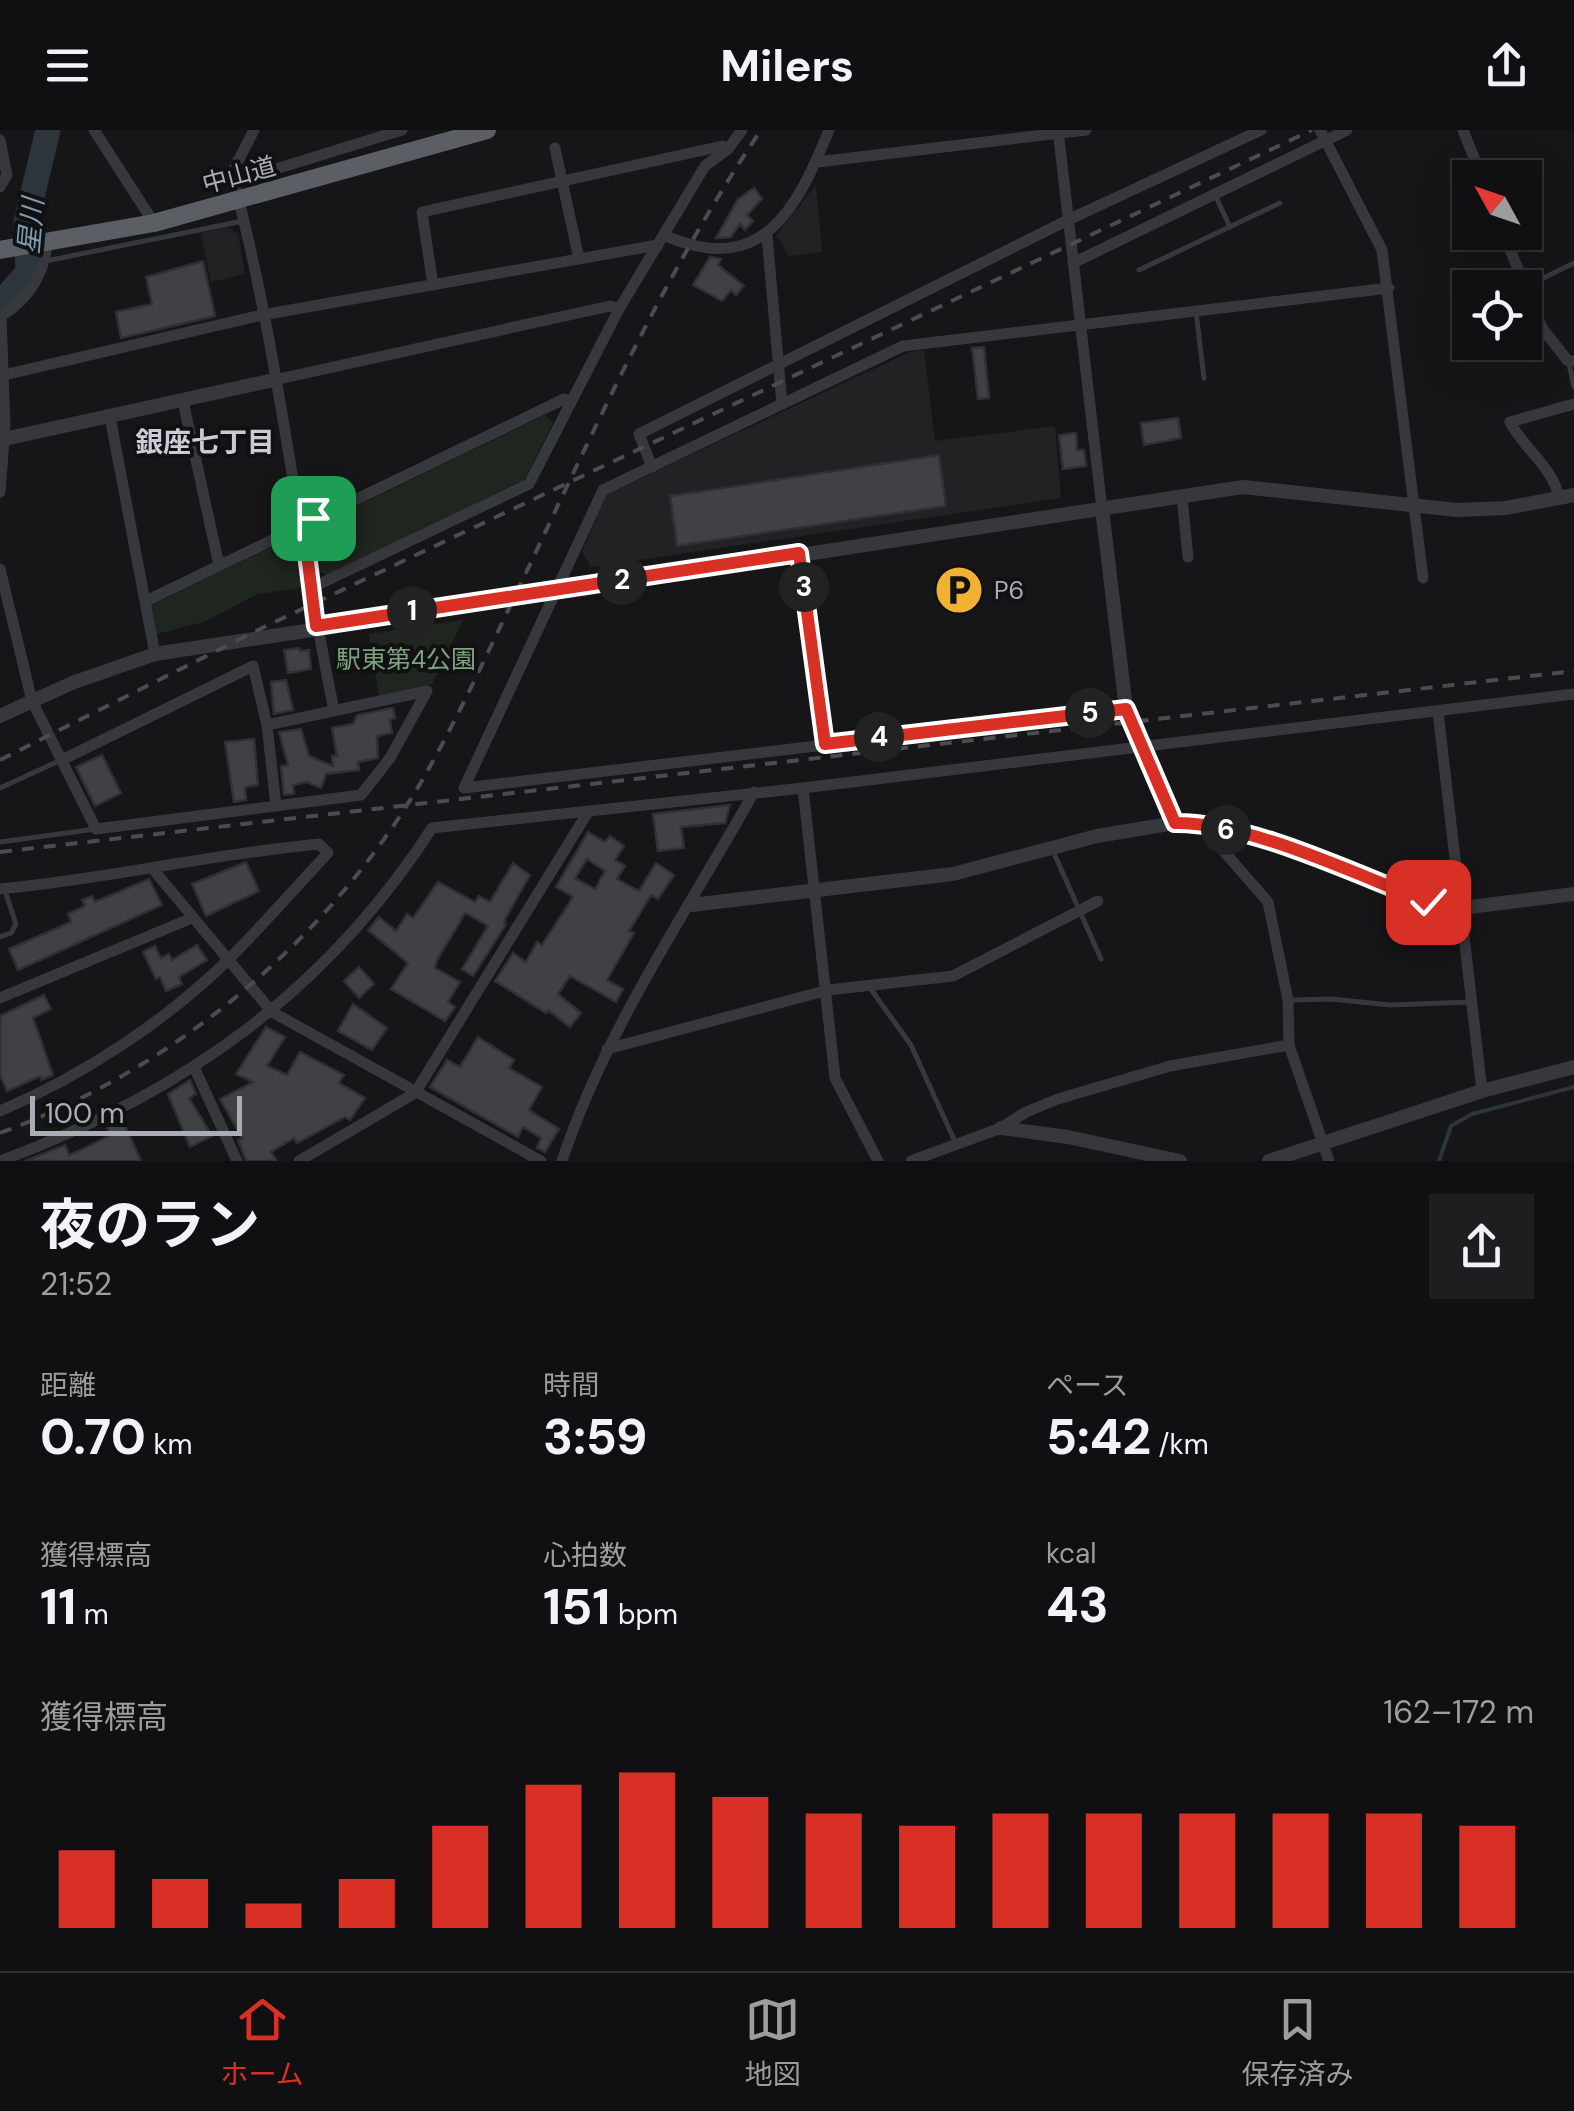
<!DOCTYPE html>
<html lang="ja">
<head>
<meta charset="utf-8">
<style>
  body { margin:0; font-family:"DM Sans","Noto Sans JP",sans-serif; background:#1e1e20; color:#f1f3f6; height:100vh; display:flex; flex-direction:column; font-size:38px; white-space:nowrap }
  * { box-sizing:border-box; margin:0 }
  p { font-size:32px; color:#9c9d9f }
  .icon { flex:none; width:55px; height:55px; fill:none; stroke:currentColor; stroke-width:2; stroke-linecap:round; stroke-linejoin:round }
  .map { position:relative; height:1031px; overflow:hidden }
  .sheet { display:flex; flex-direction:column; background:#101012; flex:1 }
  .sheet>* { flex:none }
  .needle { width:65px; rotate:310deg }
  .buttons { position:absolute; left:1452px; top:30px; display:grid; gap:20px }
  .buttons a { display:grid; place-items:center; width:90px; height:90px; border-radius:0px; background:#101012; box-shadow:0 10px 40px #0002,0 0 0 2px #303032; font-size:50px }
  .scale { position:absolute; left:30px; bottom:25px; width:212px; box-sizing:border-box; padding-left:10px; border:5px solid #a8adb8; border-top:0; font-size:28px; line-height:35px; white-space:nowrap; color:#a8adb8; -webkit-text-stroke:8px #111113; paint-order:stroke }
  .pin { position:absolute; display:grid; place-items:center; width:85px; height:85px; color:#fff; margin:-42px; border-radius:20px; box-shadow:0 5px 15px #0006 }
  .km { position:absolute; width:50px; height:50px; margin:-25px; border-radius:50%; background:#222; color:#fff; font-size:28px; line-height:50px; text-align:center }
  .round { display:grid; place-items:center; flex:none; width:105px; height:105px; border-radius:0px; background:#1e1e20 }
  .summary { display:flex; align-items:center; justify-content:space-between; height:170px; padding:0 40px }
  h1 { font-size:55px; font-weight:700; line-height:75px }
  .stats { display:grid; grid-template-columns:repeat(3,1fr); gap:15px; height:170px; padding:10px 40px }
  .stats div { display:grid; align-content:center }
  .stats b { font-size:50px; font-weight:700 }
  .stats small { font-size:28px; font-weight:400 }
  .stats p { font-size:28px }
  .chart { height:280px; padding:20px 40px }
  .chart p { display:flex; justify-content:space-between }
  .chart svg { width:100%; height:180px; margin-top:10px; stroke:#d93025; stroke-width:6 }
  header { display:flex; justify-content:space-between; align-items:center; height:130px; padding:0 40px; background:#101012; font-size:45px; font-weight:700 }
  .tabs { display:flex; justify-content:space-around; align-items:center; height:140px; border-top:2px solid #303032; background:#101012; font-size:28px; color:#9c9d9f }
  .tabs a { display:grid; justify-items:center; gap:5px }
  .tabs .current { color:#d93025 }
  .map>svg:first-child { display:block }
</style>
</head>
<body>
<header><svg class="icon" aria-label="menu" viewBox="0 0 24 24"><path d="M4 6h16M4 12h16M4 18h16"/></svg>Milers<svg class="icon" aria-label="share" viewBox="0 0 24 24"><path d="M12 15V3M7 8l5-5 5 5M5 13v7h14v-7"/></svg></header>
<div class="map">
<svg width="1574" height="1031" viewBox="0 0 1574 1031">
  <rect width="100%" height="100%" fill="#161618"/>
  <!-- built -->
  <g fill="#222225">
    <polygon points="816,55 822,122 789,126 776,105"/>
    <polygon points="227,97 238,104 245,144 211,152 201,103"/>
    <polygon points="924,220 935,311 1055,296 1061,368 591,437 582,422 607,364 910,222"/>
  </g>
  <!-- green -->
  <g fill="#1e261f">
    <polygon points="545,285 553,293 524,350 327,445 318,441 314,402 317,395"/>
    <polygon points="286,410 296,415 301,458 258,464 204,492 157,504 151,475"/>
    <polygon points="463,490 432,554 379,566 369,504"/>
  </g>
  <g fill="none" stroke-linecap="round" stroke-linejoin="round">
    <!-- stream -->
    <polyline stroke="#2c353c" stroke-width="4" points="1439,1031 1451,996 1472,984 1574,957"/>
    <!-- river -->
    <polyline stroke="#2c353c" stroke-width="25" points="0,174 28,142 26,92 48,0"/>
  </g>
  <!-- building -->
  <g fill="#404145" stroke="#303034" stroke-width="2.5" fill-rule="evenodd">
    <polygon points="754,58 762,69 747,85 753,91 745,100 740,94 731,107 716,108 738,69"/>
    <polygon points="710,127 721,129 718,135 744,156 736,165 731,160 722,171 693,155"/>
    <polygon points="203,131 215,186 121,208 116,182 152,174 146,147"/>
    <polygon points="984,217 989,268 978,269 972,218"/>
    <polygon points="1178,288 1181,308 1144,315 1141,293"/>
    <polygon points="1076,303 1077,320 1084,320 1086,336 1063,339 1059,305"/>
    <polygon points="939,325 946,376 677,416 670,366"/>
    <polygon points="299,518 300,521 309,520 311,539 288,543 284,520"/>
    <polygon points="286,550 293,580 274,584 271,552"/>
    <polygon points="393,578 395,588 390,589 392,603 377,606 378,628 358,632 359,640 326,644 321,658 307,652 293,655 294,664 284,665 281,636 288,635 279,602 301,599 309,626 333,636 332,626 337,626 332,598 353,594 357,585"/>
    <polygon points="254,609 258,655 245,657 246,670 234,672 225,612"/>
    <polygon points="102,625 121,663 95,676 76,637"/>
    <polygon points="730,675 725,693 681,697 684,718 658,721 653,684"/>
    <path d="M 588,702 L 605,712 L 610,706 L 624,716 L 615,730 L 625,736 L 617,749 L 639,761 L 656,733 L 674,745 L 658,769 L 651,765 L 629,801 L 634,803 L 607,850 L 623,859 L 616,872 L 570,846 L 558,864 L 581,883 L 570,897 L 548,880 L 546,883 L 495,851 L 513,823 L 526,832 L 537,812 L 542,815 L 573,767 L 556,757 ZM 587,729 L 605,741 L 595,759 L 575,748 Z"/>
    <polygon points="246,732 259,761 206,786 192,754"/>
    <polygon points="513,733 530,745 505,789 505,796 473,846 462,839 488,796 465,783 437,830 435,838 460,852 448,872 455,877 445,891 391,859 408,833 368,800 379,787 396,801 407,784 413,788 438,752 475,772 479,766 490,772"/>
    <polygon points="149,749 162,775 18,840 9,819 71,792 68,784 85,776 82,770 92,766 95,772"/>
    <polygon points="197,815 207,830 179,847 182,854 166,861 160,847 156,849 143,822 155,816 161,828 169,824 172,830"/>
    <polygon points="359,837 374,854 359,868 344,851"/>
    <polygon points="44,865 51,879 33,888 53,945 41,950 40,946 7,961 0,945 0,886"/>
    <polygon points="353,874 387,898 372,920 338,901"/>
    <polygon points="266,897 285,907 267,936 287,945 300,922 344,945 339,953 365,968 350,990 345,987 297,1013 294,1008 271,1022 277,1031 246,1031 238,1010 242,1008 220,969 253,952 236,944"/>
    <polygon points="478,907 514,930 509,938 542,957 529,980 559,999 545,1022 537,1018 541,1008 523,997 518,1007 430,957 447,930 460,937"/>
    <polygon points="190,950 196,964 189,968 212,1006 190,1017 168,964"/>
    <polygon points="122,989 141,1031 25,1031 65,1015 69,1025 83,1019 110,1005 107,997"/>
  </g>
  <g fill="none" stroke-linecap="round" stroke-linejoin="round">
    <!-- service -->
    <g stroke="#37383d" stroke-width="5">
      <polyline points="1216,67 1230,97"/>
      <polyline points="46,131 243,91"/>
      <polyline points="1139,140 1280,73"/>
      <polyline points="1527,156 1574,133"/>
      <polyline points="1196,182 1204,248"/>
      <polyline points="1569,234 1574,257"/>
      <polyline points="0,658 59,631"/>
      <polyline points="0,712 96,699"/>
      <polyline points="1053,721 1101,829"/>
      <polyline points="0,807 11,803 16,794 5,761"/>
      <polyline points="870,858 911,915 956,1014"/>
      <polyline points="1291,870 1331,869 1390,875 1470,872"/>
    </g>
    <!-- minor -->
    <g stroke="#37383d" stroke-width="11">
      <polyline points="94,0 154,93"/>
      <path d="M 254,0 L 233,41 L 234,52 C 280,225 297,405 334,580"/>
      <polyline points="1058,0 1102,379"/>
      <polyline points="1320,0 1382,120 1423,448"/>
      <polyline points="1463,0 1482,48"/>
      <polyline points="0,10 7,45 0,57"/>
      <polyline points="555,18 579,129"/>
      <polyline points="817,32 1086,0"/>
      <polyline points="234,52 402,0"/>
      <polyline points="1503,102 1542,198 1568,231 1574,231"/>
      <path d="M 664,105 C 762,149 797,79 829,0"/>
      <polyline points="767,106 782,274"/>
      <polyline points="1073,133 1347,0"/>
      <polyline points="433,155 422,82 722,16 728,19"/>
      <polyline points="0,246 262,185 658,115"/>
      <polyline points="274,250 610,176 619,179 705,36 728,19 742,0"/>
      <polyline points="183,271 219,435"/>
      <polyline points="110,287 155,524"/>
      <polyline points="652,337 639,304 1068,90 1261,0"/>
      <path d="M 0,362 L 5,297 L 1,186 C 29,169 45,143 47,112"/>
      <polyline points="1182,367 1188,427"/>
      <path d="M 1559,368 C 1554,338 1524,319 1510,292 L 1574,274"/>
      <polyline points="799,423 825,614"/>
      <polyline points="0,439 32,571 96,699 361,665 390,628 427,561 267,595"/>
      <polyline points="311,458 529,354 619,179"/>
      <polyline points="148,470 564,269 570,271"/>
      <polyline points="1126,579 464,658 603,360 903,216 1389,158"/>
      <polyline points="1438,582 1482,961"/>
      <polyline points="62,630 253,536 267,595 276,676"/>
      <polyline points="803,658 835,948 878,1031"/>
      <polyline points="1200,694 1268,772 1288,870 1289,915 1329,1031"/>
      <polyline points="152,738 272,882 541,1031"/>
      <path d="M 0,759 C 107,749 211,724 319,714 L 328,723 C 295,758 263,795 229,829 C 165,892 82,946 0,981"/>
      <polyline points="0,868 192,788"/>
      <polyline points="607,919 828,860 953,846 1098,771"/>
      <polyline points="195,939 237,1031"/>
      <path d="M 0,1031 C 182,964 326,862 432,698 L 803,658 L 1574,564"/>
      <polyline points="299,1031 415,963 588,682"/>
      <path d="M 562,1031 C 605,900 687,782 754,662"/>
      <polyline points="911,1031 1001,998 1026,982 1058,969 1170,936 1289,915"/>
    </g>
    <!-- tertiary -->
    <g stroke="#37383d" stroke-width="14">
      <polyline points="0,310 274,250"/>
      <polyline points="1102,379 1126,579 1175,693"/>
      <polyline points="0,586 72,553 155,524 1243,357 1457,380 1506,378 1574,365"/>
      <polyline points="691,775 953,744 1097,706 1175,693 1209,695 1252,707 1428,772 1461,778 1574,764"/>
      <polyline points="1001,998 1068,1007 1180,1031"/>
      <polyline points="1269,1031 1482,961 1574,937"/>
    </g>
    <!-- trunk -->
    <polyline stroke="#5b5e65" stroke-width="18" points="0,120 154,93 487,0"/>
    <!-- rail -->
    <g stroke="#4a4c52" stroke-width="4" stroke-dasharray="12 10" stroke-linecap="butt">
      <polyline points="0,630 260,499 1312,0"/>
      <polyline points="0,722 1574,541"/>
      <path d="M 0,1003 C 168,942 320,817 414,664 C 452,601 482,534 514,468 C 590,309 662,146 761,0"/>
    </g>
  </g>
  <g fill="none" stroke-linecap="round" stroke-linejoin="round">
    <!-- route casing -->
    <g stroke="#fff" stroke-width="20">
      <path id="route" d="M 313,388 L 303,392 L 316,496 L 799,423 L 825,614 L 1126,579 L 1175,693 C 1249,692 1357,745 1428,772"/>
    </g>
    <!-- route -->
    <use href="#route" stroke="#d93025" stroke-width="12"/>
  </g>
  <!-- icons -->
  <defs>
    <g id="parking-disc" transform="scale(2.5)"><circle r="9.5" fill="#f2b134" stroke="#111113"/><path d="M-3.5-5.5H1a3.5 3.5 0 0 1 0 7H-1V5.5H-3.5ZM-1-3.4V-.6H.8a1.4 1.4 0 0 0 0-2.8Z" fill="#111"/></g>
  </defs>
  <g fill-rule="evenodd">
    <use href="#parking-disc" x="959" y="460"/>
  </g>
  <g text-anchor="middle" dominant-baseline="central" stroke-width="8" stroke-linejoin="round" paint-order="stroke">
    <!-- street labels -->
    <g font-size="25" fill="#a8adb8" stroke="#111113">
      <text transform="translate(239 45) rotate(-15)">中山道</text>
    </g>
    <!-- poi labels -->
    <g font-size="25" fill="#a8adb8" stroke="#111113" text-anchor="start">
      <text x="994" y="460">P6</text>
    </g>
    <!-- park labels -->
    <g font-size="25" fill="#7fa381" stroke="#111113">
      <text x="406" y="529">駅東第4公園</text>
    </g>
    <!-- water labels -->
    <g font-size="28" font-style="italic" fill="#7f9bb3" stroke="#111113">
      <text transform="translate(31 96) rotate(-85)">星川</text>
    </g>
    <!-- neighbourhood labels -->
    <g font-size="28" font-weight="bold" fill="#c9ccd4" stroke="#111113">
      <text x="205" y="312">銀座七丁目</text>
    </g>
  </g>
</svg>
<div class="buttons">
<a><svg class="needle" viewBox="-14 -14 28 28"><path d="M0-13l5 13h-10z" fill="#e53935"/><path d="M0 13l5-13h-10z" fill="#9c9d9f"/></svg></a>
<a><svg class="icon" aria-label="locate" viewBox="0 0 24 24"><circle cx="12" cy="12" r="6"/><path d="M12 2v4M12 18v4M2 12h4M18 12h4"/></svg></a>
</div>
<div class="scale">100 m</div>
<div class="pin" style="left:313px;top:388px;background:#1e9e55"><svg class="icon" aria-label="arrive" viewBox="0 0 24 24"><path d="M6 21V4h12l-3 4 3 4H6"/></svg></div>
<div class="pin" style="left:1428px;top:772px;background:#d93025"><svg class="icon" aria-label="check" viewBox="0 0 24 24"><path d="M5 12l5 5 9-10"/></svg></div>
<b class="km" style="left:412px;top:481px">1</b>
<b class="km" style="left:622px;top:450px">2</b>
<b class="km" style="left:804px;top:457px">3</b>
<b class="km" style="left:879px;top:607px">4</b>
<b class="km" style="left:1090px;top:583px">5</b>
<b class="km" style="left:1226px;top:700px">6</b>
</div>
<section class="sheet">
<div class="summary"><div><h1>夜のラン</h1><p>21:52</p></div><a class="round"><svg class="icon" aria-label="share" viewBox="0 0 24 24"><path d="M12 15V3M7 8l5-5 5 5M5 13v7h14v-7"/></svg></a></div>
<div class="stats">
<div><p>距離</p><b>0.70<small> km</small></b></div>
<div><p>時間</p><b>3:59</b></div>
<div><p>ペース</p><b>5:42<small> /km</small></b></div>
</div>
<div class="stats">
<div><p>獲得標高</p><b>11<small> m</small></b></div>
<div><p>心拍数</p><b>151<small> bpm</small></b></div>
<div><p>kcal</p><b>43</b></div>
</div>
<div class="chart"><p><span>獲得標高</span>162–172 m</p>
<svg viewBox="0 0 160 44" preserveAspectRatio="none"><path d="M5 44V25M15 44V32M25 44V38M35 44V32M45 44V19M55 44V9M65 44V6M75 44V12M85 44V16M95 44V19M105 44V16M115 44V16M125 44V16M135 44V16M145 44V16M155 44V19"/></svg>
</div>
</section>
<nav class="tabs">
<a class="current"><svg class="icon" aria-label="home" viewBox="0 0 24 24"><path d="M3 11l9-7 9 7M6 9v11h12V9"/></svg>ホーム</a>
<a><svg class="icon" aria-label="map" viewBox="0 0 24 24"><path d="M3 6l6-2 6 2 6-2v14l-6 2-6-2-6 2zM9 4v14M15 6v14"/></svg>地図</a>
<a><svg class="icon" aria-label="saved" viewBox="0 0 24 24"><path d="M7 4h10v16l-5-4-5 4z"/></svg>保存済み</a>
</nav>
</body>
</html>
